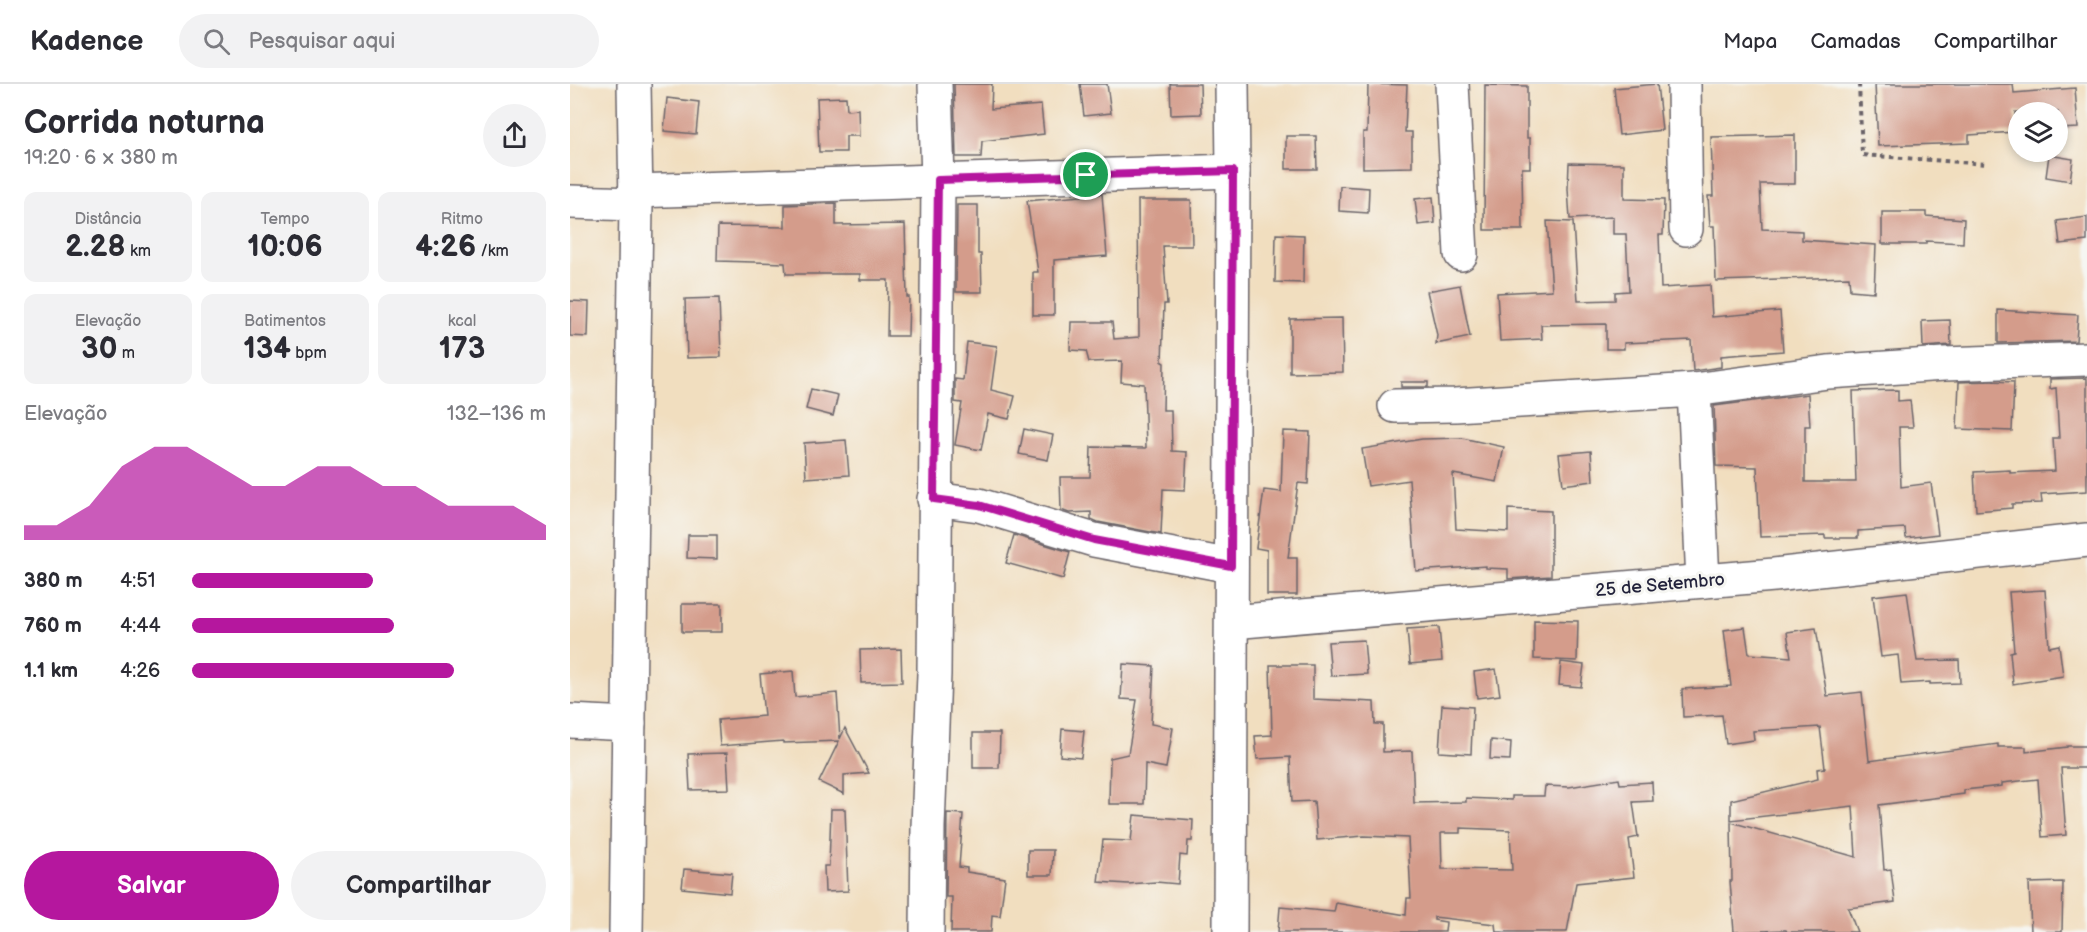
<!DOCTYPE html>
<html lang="pt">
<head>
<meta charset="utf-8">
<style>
  body { margin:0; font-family:"Balsamiq Sans",sans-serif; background:#f2f2f3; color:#2b2b33; height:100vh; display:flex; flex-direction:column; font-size:22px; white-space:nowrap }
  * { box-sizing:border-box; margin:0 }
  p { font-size:20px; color:#7c7c81 }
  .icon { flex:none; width:33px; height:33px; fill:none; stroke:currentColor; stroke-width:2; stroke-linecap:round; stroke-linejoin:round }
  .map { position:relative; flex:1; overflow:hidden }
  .sheet { display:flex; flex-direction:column; background:#fff; width:570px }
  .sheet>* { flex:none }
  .buttons { position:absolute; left:1438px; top:18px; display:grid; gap:12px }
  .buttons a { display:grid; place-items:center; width:60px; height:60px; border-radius:50%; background:#fff; box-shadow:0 3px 9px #0003; font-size:30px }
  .pin { position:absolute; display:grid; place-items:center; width:51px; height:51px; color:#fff; margin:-26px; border:3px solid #fff; border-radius:50%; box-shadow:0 2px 6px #0007 }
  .round { display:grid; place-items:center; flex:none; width:63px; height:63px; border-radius:32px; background:#f2f2f3 }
  .headline { display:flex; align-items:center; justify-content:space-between; height:102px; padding:0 24px }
  h1 { font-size:33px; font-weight:800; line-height:45px }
  .figures { display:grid; grid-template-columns:repeat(3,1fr); gap:9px; height:102px; padding:6px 24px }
  .figures div { display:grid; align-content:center; border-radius:12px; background:#f2f2f3; text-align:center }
  .figures b { font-size:30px; font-weight:800 }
  .figures small { font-size:16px; font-weight:400 }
  .figures p { font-size:16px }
  .chart { height:168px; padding:12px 24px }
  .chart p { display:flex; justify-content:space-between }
  .chart svg { width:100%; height:108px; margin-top:6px; fill:#b5179e; opacity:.7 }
  .action { display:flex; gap:12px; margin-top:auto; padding:12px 24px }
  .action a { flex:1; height:69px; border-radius:36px; background:#b5179e; color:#fff; font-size:24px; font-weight:800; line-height:69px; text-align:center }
  .action a+a { background:#f2f2f3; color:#2b2b33 }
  ul { padding:0 24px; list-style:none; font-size:20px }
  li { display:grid; grid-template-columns:96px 72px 1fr; align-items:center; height:45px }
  li i { height:15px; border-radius:8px; background:#b5179e }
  header { display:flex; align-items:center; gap:36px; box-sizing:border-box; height:84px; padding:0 30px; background:#fff; border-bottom:2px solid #e1e1e2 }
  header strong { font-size:28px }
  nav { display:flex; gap:33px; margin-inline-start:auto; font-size:21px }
  .search { width:420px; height:54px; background:#f2f2f3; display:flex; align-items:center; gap:15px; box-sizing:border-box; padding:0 21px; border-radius:33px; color:#7c7c81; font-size:22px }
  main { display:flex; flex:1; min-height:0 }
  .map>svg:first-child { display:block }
</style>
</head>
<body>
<header>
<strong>Kadence</strong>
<div class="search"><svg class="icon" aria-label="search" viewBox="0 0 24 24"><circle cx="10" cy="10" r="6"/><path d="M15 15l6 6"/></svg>Pesquisar aqui</div>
<nav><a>Mapa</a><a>Camadas</a><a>Compartilhar</a></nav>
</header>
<main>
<section class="sheet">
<div class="headline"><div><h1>Corrida noturna</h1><p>19:20 · 6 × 380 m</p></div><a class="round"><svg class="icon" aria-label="share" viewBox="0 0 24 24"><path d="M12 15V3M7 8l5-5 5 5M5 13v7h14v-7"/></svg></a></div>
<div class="figures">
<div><p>Distância</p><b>2.28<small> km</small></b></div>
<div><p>Tempo</p><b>10:06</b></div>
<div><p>Ritmo</p><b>4:26<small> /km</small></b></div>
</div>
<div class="figures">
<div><p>Elevação</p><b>30<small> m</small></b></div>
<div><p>Batimentos</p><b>134<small> bpm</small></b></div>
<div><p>kcal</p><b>173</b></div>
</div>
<div class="chart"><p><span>Elevação</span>132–136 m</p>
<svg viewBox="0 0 160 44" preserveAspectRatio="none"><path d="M0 44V38L10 38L20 30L30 14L40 6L50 6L60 14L70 22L80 22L90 14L100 14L110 22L120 22L130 30L140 30L150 30L160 38V44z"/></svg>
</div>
<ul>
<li><b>380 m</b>4:51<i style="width:51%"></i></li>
<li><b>760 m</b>4:44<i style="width:57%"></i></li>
<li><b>1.1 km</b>4:26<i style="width:74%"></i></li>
</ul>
<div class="action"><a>Salvar</a><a>Compartilhar</a></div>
</section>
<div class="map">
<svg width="1517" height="848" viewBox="0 0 1517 848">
  <rect width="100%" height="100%" fill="#f6f6f2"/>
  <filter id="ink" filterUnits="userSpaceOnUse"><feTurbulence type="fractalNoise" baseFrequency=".0167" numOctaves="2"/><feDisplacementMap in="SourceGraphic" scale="12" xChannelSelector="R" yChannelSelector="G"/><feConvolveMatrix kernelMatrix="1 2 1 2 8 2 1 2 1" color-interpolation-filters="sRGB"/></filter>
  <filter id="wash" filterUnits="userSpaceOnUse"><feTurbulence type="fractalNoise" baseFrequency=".008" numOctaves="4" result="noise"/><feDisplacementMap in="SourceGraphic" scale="24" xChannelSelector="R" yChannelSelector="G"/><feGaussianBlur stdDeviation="1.35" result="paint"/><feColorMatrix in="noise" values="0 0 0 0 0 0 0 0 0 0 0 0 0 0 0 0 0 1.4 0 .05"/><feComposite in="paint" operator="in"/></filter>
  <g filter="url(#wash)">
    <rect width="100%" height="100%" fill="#f1debf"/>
    <g id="blocks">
      <!-- building -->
      <g fill="#d49c8b" fill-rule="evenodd">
        <polygon points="384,0 422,0 421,25 471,21 474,50 412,57 411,73 386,73"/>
        <polygon points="510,0 537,0 541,29 514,32"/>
        <polygon points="600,0 630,0 631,30 601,31"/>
        <polygon points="798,0 837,1 835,48 842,48 842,83 793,84 793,48 797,48"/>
        <polygon points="1087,0 1092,46 1049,51 1044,4"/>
        <polygon points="1305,0 1443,0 1444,9 1505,4 1508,44 1488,45 1488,28 1445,28 1445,48 1399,51 1399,59 1308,62"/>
        <polygon points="915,1 957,2 957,54 960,54 960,84 952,84 953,146 914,146"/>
        <polygon points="276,13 277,26 288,25 289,52 276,52 276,68 249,68 247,14"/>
        <polygon points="97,14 129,18 126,50 94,47"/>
        <polygon points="1225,51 1225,100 1190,100 1192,145 1232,147 1232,156 1306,161 1304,208 1280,206 1279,193 1146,197 1144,142 1140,142 1138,112 1143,112 1141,53"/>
        <polygon points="716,52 746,52 747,85 716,85"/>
        <polygon points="1479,71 1503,75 1500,97 1476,93"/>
        <polygon points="999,79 1054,80 1054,115 1094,116 1093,151 1089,151 1091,204 1140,201 1142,233 1210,227 1213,267 1151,272 1151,283 1123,287 1121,256 1054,259 1054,265 1036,265 1036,240 971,241 972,255 930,257 927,209 982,206 977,137 1003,138 1008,217 1045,216 1045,208 1059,207 1056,150 1043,150 1043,133 1000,135 998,105"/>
        <polygon points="770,102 799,104 798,129 769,127"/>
        <polygon points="532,110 537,172 484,176 484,231 463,231 463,188 468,188 457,117"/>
        <polygon points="863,113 865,139 848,141 845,115"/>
        <polygon points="568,116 621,116 622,162 593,162 597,220 594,220 592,278 594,279 593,326 601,326 602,367 617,368 615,406 593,405 591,450 528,438 521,435 521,428 499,429 491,426 490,393 520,393 521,363 576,364 574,300 551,298 552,277 519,278 516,267 500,266 501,238 542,238 544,255 569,253"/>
        <polygon points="266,119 266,141 335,140 337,213 339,213 338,252 317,252 318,196 290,196 290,190 216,190 215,179 147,177 148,142 215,143 215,121"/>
        <polygon points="387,121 408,121 408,170 411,170 412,208 386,208"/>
        <polygon points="1312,128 1356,128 1356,132 1394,135 1393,159 1356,157 1356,160 1312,160"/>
        <polygon points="1517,133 1517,157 1490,160 1487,137"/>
        <polygon points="706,150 734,151 733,199 705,198"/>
        <polygon points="890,201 900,253 866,260 867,251 857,207"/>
        <polygon points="149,214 151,273 117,274 115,215"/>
        <polygon points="0,217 19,218 18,253 0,252"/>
        <polygon points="1428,226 1508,231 1506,257 1428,259"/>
        <polygon points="772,234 773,288 720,289 720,235"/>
        <polygon points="1380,236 1381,261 1353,263 1352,237"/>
        <polygon points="397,258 427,262 421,306 445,312 439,335 418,330 411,366 385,361 392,319 385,318 385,295 393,296"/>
        <polygon points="1517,294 1517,407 1471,410 1472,419 1442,420 1442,424 1406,427 1404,388 1440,386 1440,389 1485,387 1483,354 1489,354 1486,304 1480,305 1480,295"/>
        <polygon points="1420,297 1444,298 1442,347 1387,345 1389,298"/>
        <rect x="831" y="298" width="27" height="5"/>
        <polygon points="241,305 268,311 263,332 236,325"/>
        <polygon points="1328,306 1328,317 1340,316 1343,343 1329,343 1331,403 1361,399 1368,450 1336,454 1335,444 1288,447 1288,454 1255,454 1255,451 1190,453 1187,383 1146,382 1144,322 1238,310 1240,342 1235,342 1235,398 1286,398 1283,307"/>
        <polygon points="454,345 483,351 478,376 449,370"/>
        <polygon points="713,347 740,348 738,400 728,399 718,474 727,474 727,511 697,511 697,466 686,464 694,406 711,408"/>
        <polygon points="892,354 934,363 927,398 883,390 886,445 938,448 938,425 981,427 981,492 938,495 938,485 916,484 916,482 846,487 839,396 798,402 792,365 852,355"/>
        <polygon points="276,356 279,391 236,394 234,359"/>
        <polygon points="1021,367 1023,397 993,401 989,370"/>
        <polygon points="118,451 147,451 147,475 117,474"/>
        <polygon points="444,451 500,468 493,495 436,479"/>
        <polygon points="1475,506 1479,563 1489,561 1493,592 1443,600 1440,568 1444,567 1439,508"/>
        <polygon points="1337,508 1347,577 1389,576 1390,599 1360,600 1360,598 1331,600 1328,571 1311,573 1303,512"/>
        <rect x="112" y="520" width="40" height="28"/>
        <polygon points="964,536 1008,537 1007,577 964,575"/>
        <polygon points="869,543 872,577 840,580 837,545"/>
        <polygon points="1175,543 1179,570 1221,573 1217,548 1246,544 1257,612 1292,608 1299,677 1428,660 1428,663 1456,663 1456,668 1497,663 1497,662 1517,662 1517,684 1491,684 1496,751 1472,753 1468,695 1432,699 1432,702 1394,706 1394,710 1309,721 1314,786 1321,785 1325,818 1278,824 1287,848 1217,848 1216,846 1164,848 1160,797 1162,797 1161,738 1286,773 1283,722 1161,736 1161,716 1248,695 1247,685 1255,684 1250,643 1183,647 1184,656 1156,660 1152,631 1113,633 1112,605 1161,602 1154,546"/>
        <polygon points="794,556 797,590 761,592 758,558"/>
        <polygon points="331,565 332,598 291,599 290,566"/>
        <polygon points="991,578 1014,581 1011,603 989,601"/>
        <polygon points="553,580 584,582 581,640 603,644 596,684 575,680 574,720 539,720 540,674 558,670 567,616 551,615"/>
        <path d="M 700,581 L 743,581 L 743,615 L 804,618 L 805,640 L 813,640 L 813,668 L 842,667 L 844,719 L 896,718 L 896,714 L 942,716 L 942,712 L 974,712 L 975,702 L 999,703 L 1049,695 L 1050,700 L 1082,698 L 1083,717 L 1063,718 L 1068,753 L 1059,755 L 1064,793 L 1006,799 L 997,848 L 926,848 L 925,840 L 864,833 L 864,836 L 876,838 L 875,848 L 708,848 L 710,823 L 764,828 L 766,819 L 836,831 L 837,814 L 841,814 L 838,754 L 794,752 L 747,756 L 744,717 L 722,718 L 720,673 L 687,675 L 685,652 L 702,651 ZM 890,744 L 940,746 L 942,786 L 872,785 L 871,749 L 890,749 Z"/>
        <polygon points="926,585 930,611 907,614 904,588"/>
        <polygon points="223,587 225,613 267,609 270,655 275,644 299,689 274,691 274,710 249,698 269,657 213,659 213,657 150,662 148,636 194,632 190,590"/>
        <polygon points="872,621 903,623 901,670 869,668"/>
        <polygon points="492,645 514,647 511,674 490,672"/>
        <polygon points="403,649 430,649 429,684 403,684"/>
        <polygon points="921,656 941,658 940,676 920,675"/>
        <polygon points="157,669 159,705 120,706 118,670"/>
        <polygon points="261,725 275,725 278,807 255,808 254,782 259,782"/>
        <polygon points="377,729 393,730 389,783 397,784 397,788 435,794 430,832 422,831 421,848 381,848 382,813 376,813"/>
        <polygon points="564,731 623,736 622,757 618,757 617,772 610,771 608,800 586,798 558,800 528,798 533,756 561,757"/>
        <polygon points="458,766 483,766 482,791 458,791"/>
        <polygon points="114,785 162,789 160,809 112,804"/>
        <polygon points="1493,798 1492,848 1461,848 1459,799"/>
      </g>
    </g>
  </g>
  <g filter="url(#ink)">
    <use href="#blocks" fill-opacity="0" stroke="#6a6469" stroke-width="1.5"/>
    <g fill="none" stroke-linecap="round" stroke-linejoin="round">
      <!-- minor casing -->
      <g stroke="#6a6469" stroke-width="36">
        <g id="minor">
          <polyline points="882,0 891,170"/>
          <polyline points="1114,0 1116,145"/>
          <polyline points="65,107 663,87"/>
          <polyline points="0,118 66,120"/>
          <polyline points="1124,306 1133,497"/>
          <polyline points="825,322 885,321 1124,306 1258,288 1374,280 1517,275"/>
          <polyline points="364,415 409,421 524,456 661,482"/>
          <polyline points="662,538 1204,491 1517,456"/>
          <polyline points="0,637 59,640"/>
          <polyline points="56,848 66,120 64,0"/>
          <polyline points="357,848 358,743 364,590 368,96 365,0"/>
          <polyline points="660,848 663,87 662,0"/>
        </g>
      </g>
      <!-- path -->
      <polyline stroke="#6a6469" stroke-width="4" stroke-dasharray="4.5 4.5" stroke-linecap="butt" points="1289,0 1292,71 1417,80"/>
      <!-- minor -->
      <use href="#minor" stroke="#fff" stroke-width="33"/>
    </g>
  </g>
  <g fill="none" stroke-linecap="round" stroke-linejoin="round" filter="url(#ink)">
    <!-- route casing -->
    <g stroke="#fff" stroke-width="12">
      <polygon id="route" points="663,87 661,482 524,456 409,421 364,415 368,96"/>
    </g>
    <!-- route -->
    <use href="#route" stroke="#b5179e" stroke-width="8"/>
  </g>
  <g text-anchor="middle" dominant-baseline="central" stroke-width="6" stroke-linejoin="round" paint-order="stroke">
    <!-- street labels -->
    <g font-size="18" fill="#22223b" stroke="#f6f6f2">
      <text transform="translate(1090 501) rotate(-5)">25 de Setembro</text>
    </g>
  </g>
</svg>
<div class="buttons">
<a><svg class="icon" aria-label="layers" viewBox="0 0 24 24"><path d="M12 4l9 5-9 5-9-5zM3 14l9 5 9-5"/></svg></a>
</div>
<div class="pin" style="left:516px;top:91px;background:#1e9e55"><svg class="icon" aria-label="arrive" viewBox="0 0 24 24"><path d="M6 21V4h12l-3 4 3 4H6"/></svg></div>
</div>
</main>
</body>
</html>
